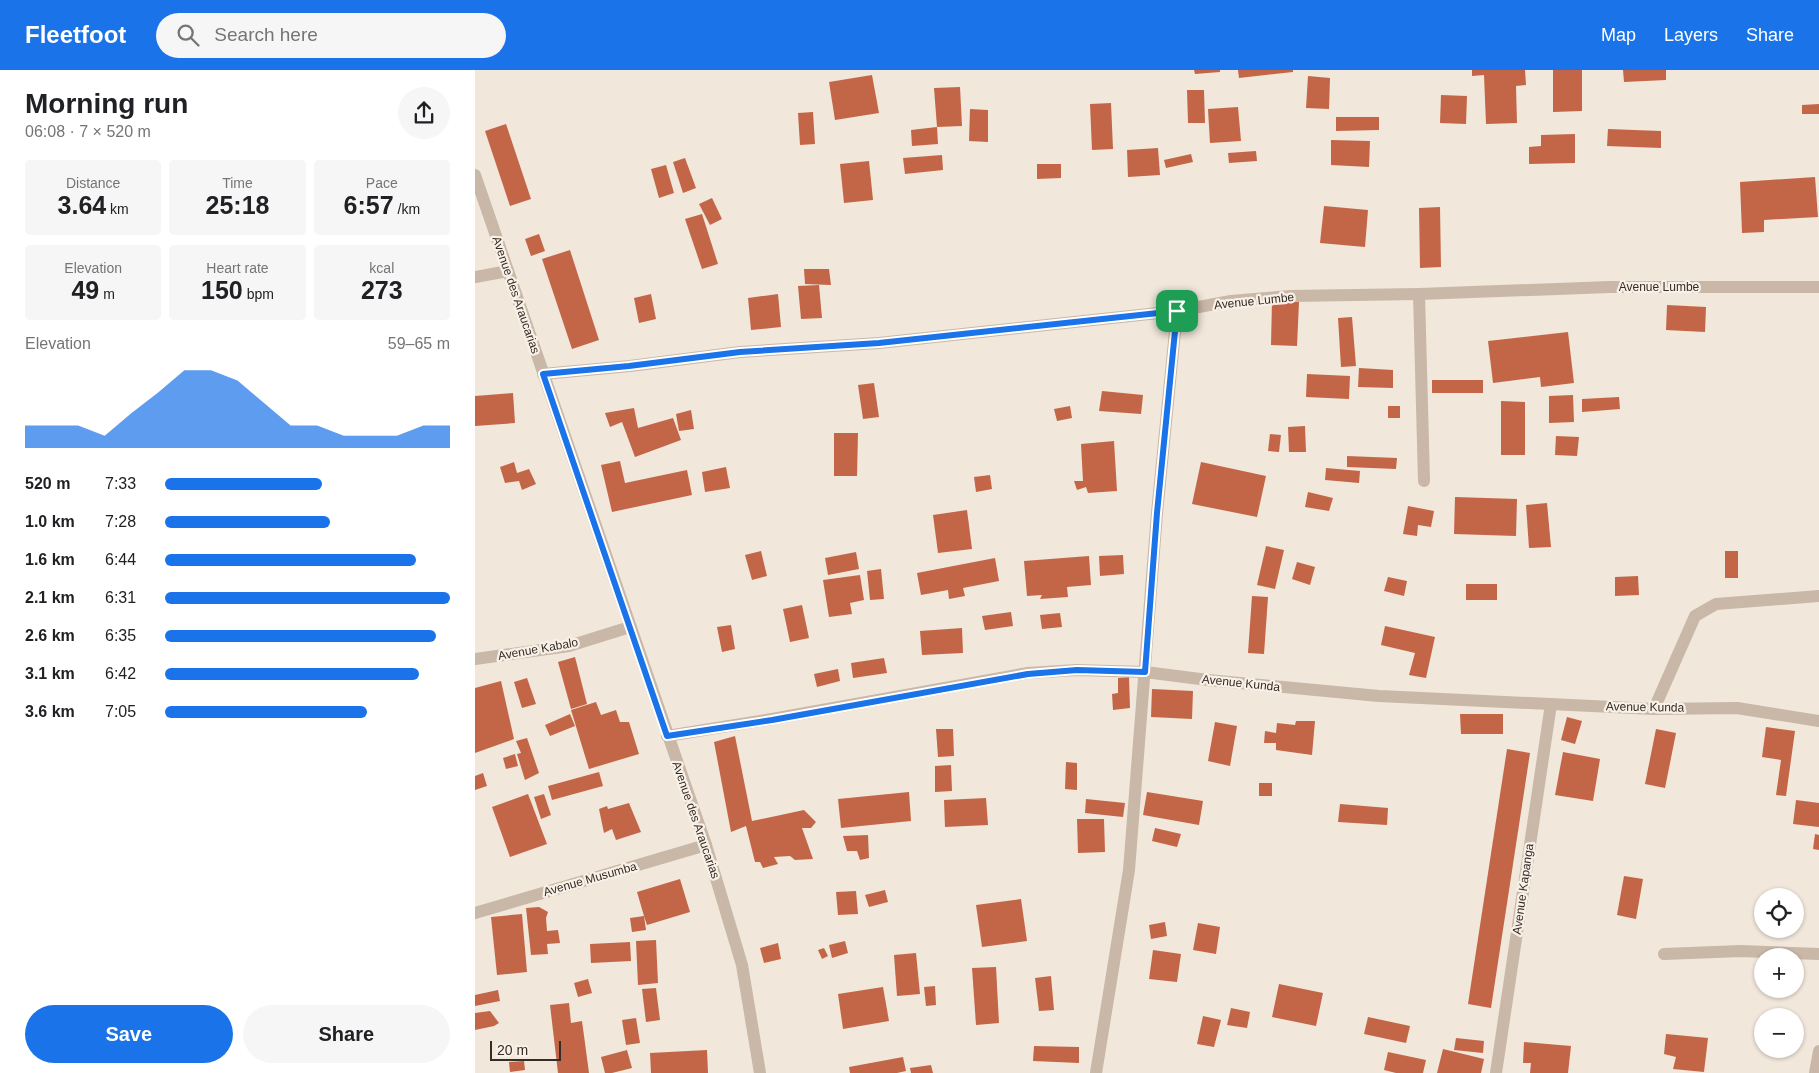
<!DOCTYPE html>
<html lang="en">
<head>
<meta charset="utf-8">
<style>
  body { margin:0; font-family:Helvetica,sans-serif; background:#f6f6f6; color:#202124; height:100vh; display:flex; flex-direction:column; font-size:19px; white-space:nowrap }
  * { box-sizing:border-box; margin:0 }
  p { font-size:16px; color:#757577 }
  .icon { flex:none; width:28px; height:28px; fill:none; stroke:currentColor; stroke-width:2; stroke-linecap:round; stroke-linejoin:round }
  .map { position:relative; flex:1; overflow:hidden }
  .sheet { display:flex; flex-direction:column; background:#fff; width:475px }
  .sheet>* { flex:none }
  .tools { position:absolute; left:1279px; top:818px; display:grid; gap:10px }
  .tools a { display:grid; place-items:center; width:50px; height:50px; border-radius:50%; background:#fff; box-shadow:0 1px 4px #0004; font-size:25px }
  .scale { position:absolute; left:15px; bottom:12px; width:71px; box-sizing:border-box; padding-left:5px; border:2px solid #352c27; border-top:0; font-size:14px; line-height:18px; white-space:nowrap; color:#352c27; -webkit-text-stroke:4px #f9f1e7; paint-order:stroke }
  .pin { position:absolute; display:grid; place-items:center; width:42px; height:42px; color:#fff; margin:-21px; border-radius:10px; box-shadow:0 2px 8px #0006 }
  .round { display:grid; place-items:center; flex:none; width:52px; height:52px; border-radius:26px; background:#f6f6f6 }
  .headline { display:flex; align-items:center; justify-content:space-between; height:85px; padding:0 25px }
  h1 { font-size:28px; font-weight:600; line-height:38px }
  .figures { display:grid; grid-template-columns:repeat(3,1fr); gap:8px; height:85px; padding:5px 25px }
  .figures div { display:grid; align-content:center; border-radius:5px; background:#f6f6f6; text-align:center }
  .figures b { font-size:25px; font-weight:600 }
  .figures small { font-size:14px; font-weight:400 }
  .figures p { font-size:14px }
  .chart { height:140px; padding:10px 25px }
  .chart p { display:flex; justify-content:space-between }
  .chart svg { width:100%; height:90px; margin-top:5px; fill:#1a73e8; opacity:.7 }
  .button { display:flex; gap:10px; margin-top:auto; padding:10px 25px }
  .button a { flex:1; height:58px; border-radius:30px; background:#1a73e8; color:#fff; font-size:20px; font-weight:600; line-height:58px; text-align:center }
  .button a+a { background:#f6f6f6; color:#202124 }
  ul { padding:0 25px; list-style:none; font-size:16px }
  li { display:grid; grid-template-columns:80px 60px 1fr; align-items:center; height:38px }
  li i { height:12px; border-radius:6px; background:#1a73e8 }
  header { display:flex; align-items:center; gap:30px; box-sizing:border-box; height:70px; padding:0 25px; background:#1a73e8; color:#fff }
  header strong { font-size:24px }
  nav { display:flex; gap:28px; margin-inline-start:auto; font-size:18px }
  .search { width:350px; height:45px; background:#f6f6f6; display:flex; align-items:center; gap:12px; box-sizing:border-box; padding:0 18px; border-radius:28px; color:#757577; font-size:19px }
  main { display:flex; flex:1; min-height:0 }
  .map>svg:first-child { display:block }
</style>
</head>
<body>
<header>
<strong>Fleetfoot</strong>
<div class="search"><svg class="icon" aria-label="search" viewBox="0 0 24 24"><circle cx="10" cy="10" r="6"/><path d="M15 15l6 6"/></svg>Search here</div>
<nav><a>Map</a><a>Layers</a><a>Share</a></nav>
</header>
<main>
<section class="sheet">
<div class="headline"><div><h1>Morning run</h1><p>06:08 · 7 × 520 m</p></div><a class="round"><svg class="icon" aria-label="share" viewBox="0 0 24 24"><path d="M12 15V3M7 8l5-5 5 5M5 13v7h14v-7"/></svg></a></div>
<div class="figures">
<div><p>Distance</p><b>3.64<small> km</small></b></div>
<div><p>Time</p><b>25:18</b></div>
<div><p>Pace</p><b>6:57<small> /km</small></b></div>
</div>
<div class="figures">
<div><p>Elevation</p><b>49<small> m</small></b></div>
<div><p>Heart rate</p><b>150<small> bpm</small></b></div>
<div><p>kcal</p><b>273</b></div>
</div>
<div class="chart"><p><span>Elevation</span>59–65 m</p>
<svg viewBox="0 0 160 44" preserveAspectRatio="none"><path d="M0 44V33L10 33L20 33L30 38L40 27L50 17L60 6L70 6L80 11L90 22L100 33L110 33L120 38L130 38L140 38L150 33L160 33V44z"/></svg>
</div>
<ul>
<li><b>520 m</b>7:33<i style="width:55%"></i></li>
<li><b>1.0 km</b>7:28<i style="width:58%"></i></li>
<li><b>1.6 km</b>6:44<i style="width:88%"></i></li>
<li><b>2.1 km</b>6:31<i style="width:100%"></i></li>
<li><b>2.6 km</b>6:35<i style="width:95%"></i></li>
<li><b>3.1 km</b>6:42<i style="width:89%"></i></li>
<li><b>3.6 km</b>7:05<i style="width:71%"></i></li>
</ul>
<div class="button"><a>Save</a><a>Share</a></div>
</section>
<div class="map">
<svg width="1344" height="1003" viewBox="0 0 1344 1003">
  <rect width="100%" height="100%" fill="#f1e7db"/>
  <!-- building -->
  <g fill="#c36647">
    <polygon points="719,0 745,0 745,2 720,4"/>
    <polygon points="763,0 818,0 818,2 764,8"/>
    <polygon points="997,0 1050,0 1051,15 1041,16 1042,53 1011,54 1009,5 997,6"/>
    <polygon points="1078,0 1107,0 1107,41 1078,42"/>
    <polygon points="1148,0 1191,0 1191,10 1149,12"/>
    <polygon points="397,5 404,43 360,50 354,12"/>
    <polygon points="833,6 855,8 854,39 831,38"/>
    <polygon points="485,17 487,56 462,57 459,18"/>
    <polygon points="712,20 729,20 730,53 713,53"/>
    <polygon points="966,25 992,26 991,54 965,53"/>
    <polygon points="636,33 638,79 617,80 615,34"/>
    <polygon points="1344,34 1344,44 1327,44 1327,35"/>
    <polygon points="763,37 766,71 735,73 733,39"/>
    <polygon points="495,39 513,40 513,72 494,71"/>
    <polygon points="338,42 340,74 325,75 323,43"/>
    <polygon points="861,47 904,47 904,60 861,61"/>
    <polygon points="31,54 56,129 35,136 10,61"/>
    <polygon points="462,57 463,74 437,76 436,60"/>
    <polygon points="1133,59 1186,61 1186,78 1132,76"/>
    <polygon points="1100,64 1100,93 1054,94 1054,77 1066,76 1066,65"/>
    <polygon points="856,70 895,71 894,97 856,95"/>
    <polygon points="683,78 685,105 653,107 652,80"/>
    <polygon points="781,81 782,91 754,93 753,83"/>
    <polygon points="716,84 718,92 691,98 689,90"/>
    <polygon points="467,85 468,100 430,104 428,88"/>
    <polygon points="210,88 221,118 208,123 198,92"/>
    <polygon points="394,91 398,130 369,133 365,94"/>
    <polygon points="562,94 586,94 586,108 562,109"/>
    <polygon points="191,95 199,123 184,128 176,99"/>
    <polygon points="1340,107 1343,147 1289,150 1289,162 1267,163 1265,112"/>
    <polygon points="237,128 247,149 235,155 224,134"/>
    <polygon points="849,136 893,140 890,177 845,173"/>
    <polygon points="965,137 966,197 945,198 944,138"/>
    <polygon points="227,144 243,194 227,199 210,149"/>
    <polygon points="64,164 70,181 56,186 50,169"/>
    <polygon points="95,180 124,270 97,279 67,189"/>
    <polygon points="329,199 354,199 356,215 330,214"/>
    <polygon points="344,215 347,248 326,249 323,216"/>
    <polygon points="176,224 181,249 164,253 159,228"/>
    <polygon points="303,224 306,257 276,260 273,228"/>
    <polygon points="797,231 824,232 822,276 796,275"/>
    <polygon points="1192,235 1231,237 1230,262 1191,260"/>
    <polygon points="877,247 881,296 866,297 863,248"/>
    <polygon points="1093,262 1099,313 1066,317 1065,307 1018,313 1013,271"/>
    <polygon points="884,298 918,300 918,318 883,317"/>
    <polygon points="832,304 875,306 874,329 831,327"/>
    <rect x="957" y="310" width="51" height="13"/>
    <polygon points="399,313 404,347 388,349 383,315"/>
    <polygon points="627,321 668,325 666,344 624,341"/>
    <polygon points="38,323 40,353 0,356 0,326"/>
    <polygon points="1098,325 1099,352 1074,353 1074,326"/>
    <polygon points="1144,327 1145,339 1107,342 1107,329"/>
    <polygon points="1026,331 1050,332 1050,385 1026,385"/>
    <polygon points="595,336 597,348 582,351 579,339"/>
    <rect x="913" y="336" width="12" height="12"/>
    <polygon points="159,338 163,358 198,348 206,370 160,387 147,352 135,357 130,343"/>
    <polygon points="216,340 219,359 204,361 201,344"/>
    <polygon points="830,356 831,382 814,382 813,357"/>
    <polygon points="359,363 383,363 382,406 359,406"/>
    <polygon points="795,364 806,365 804,382 793,381"/>
    <polygon points="1081,366 1104,367 1102,386 1080,385"/>
    <polygon points="639,371 642,421 613,423 611,417 602,420 599,411 608,411 606,374"/>
    <polygon points="872,386 922,388 921,399 872,397"/>
    <polygon points="145,391 150,413 212,400 217,425 137,442 126,395"/>
    <polygon points="39,392 42,403 54,399 61,414 47,420 44,411 30,413 25,397"/>
    <polygon points="726,392 791,406 782,447 717,434"/>
    <polygon points="251,397 255,418 230,422 227,402"/>
    <polygon points="851,398 885,401 884,413 850,410"/>
    <polygon points="515,405 517,419 501,422 499,407"/>
    <polygon points="833,422 858,428 854,441 830,437"/>
    <polygon points="980,427 1042,429 1041,466 979,464"/>
    <polygon points="1072,433 1076,477 1054,478 1051,435"/>
    <polygon points="933,436 959,441 956,457 943,455 942,466 928,464"/>
    <polygon points="492,440 497,479 463,483 458,445"/>
    <polygon points="791,476 809,480 800,519 782,515"/>
    <polygon points="286,481 292,506 277,510 270,485"/>
    <rect x="1250" y="481" width="13" height="27"/>
    <polygon points="381,482 384,499 353,505 350,488"/>
    <polygon points="648,485 649,504 625,506 624,486"/>
    <polygon points="614,486 616,515 592,517 593,527 565,529 567,525 552,526 549,491"/>
    <polygon points="520,488 524,511 488,518 490,526 474,529 473,520 446,525 442,503"/>
    <polygon points="822,492 840,497 835,515 817,509"/>
    <polygon points="406,499 409,529 395,530 392,501"/>
    <polygon points="385,505 389,530 375,533 377,544 354,547 348,510"/>
    <polygon points="1163,506 1164,525 1140,526 1140,507"/>
    <polygon points="913,507 932,511 929,526 909,521"/>
    <rect x="991" y="514" width="31" height="16"/>
    <polygon points="777,526 793,527 789,584 773,583"/>
    <polygon points="327,535 334,568 315,572 308,539"/>
    <polygon points="536,542 538,556 510,560 507,546"/>
    <polygon points="585,543 587,557 567,559 565,545"/>
    <polygon points="256,555 260,579 247,582 242,557"/>
    <polygon points="910,556 960,567 951,608 934,605 940,583 906,575"/>
    <polygon points="487,558 488,583 447,585 445,561"/>
    <polygon points="100,587 112,634 96,639 83,592"/>
    <polygon points="409,588 412,603 378,608 376,593"/>
    <polygon points="363,599 365,611 342,617 339,604"/>
    <polygon points="654,607 655,638 638,640 637,624 643,623 643,608"/>
    <polygon points="52,608 61,634 47,638 39,612"/>
    <polygon points="26,611 39,669 0,683 0,618"/>
    <polygon points="677,619 718,621 717,649 676,647"/>
    <polygon points="121,632 126,645 141,640 145,652 154,652 164,684 114,699 96,640"/>
    <polygon points="95,644 100,656 75,666 70,655"/>
    <polygon points="985,644 1028,644 1028,664 986,664"/>
    <polygon points="1092,647 1107,651 1100,674 1086,670"/>
    <polygon points="821,651 840,651 837,685 801,680 801,673 789,673 790,661 801,663 802,653 820,655"/>
    <polygon points="740,652 762,656 755,696 733,691"/>
    <polygon points="1291,657 1320,661 1311,726 1301,725 1306,690 1287,687"/>
    <polygon points="461,659 478,659 479,686 463,687"/>
    <polygon points="1181,659 1201,663 1190,718 1170,714"/>
    <polygon points="260,666 277,751 329,740 341,752 336,758 327,758 338,789 320,790 315,786 299,787 303,794 288,798 285,792 280,792 271,756 256,762 239,672"/>
    <polygon points="52,668 64,703 50,710 42,684 46,683 41,671"/>
    <polygon points="1032,679 1055,683 1016,938 993,934"/>
    <polygon points="1088,682 1125,689 1118,731 1080,725"/>
    <polygon points="40,684 43,696 31,699 28,688"/>
    <polygon points="591,692 602,693 602,720 590,719"/>
    <polygon points="476,695 477,721 460,722 460,696"/>
    <polygon points="124,702 128,716 77,730 73,716"/>
    <polygon points="8,703 12,716 0,720 0,706"/>
    <rect x="784" y="713" width="13" height="13"/>
    <polygon points="434,722 436,751 366,758 363,729"/>
    <polygon points="672,722 728,731 724,755 668,745"/>
    <polygon points="53,724 72,774 35,787 17,737"/>
    <polygon points="69,724 76,745 66,749 59,727"/>
    <polygon points="511,728 513,755 470,757 469,730"/>
    <polygon points="611,729 650,733 648,747 610,743"/>
    <polygon points="1321,730 1344,733 1344,757 1318,754"/>
    <polygon points="154,733 166,762 141,770 137,759 129,763 124,739 132,736 133,739"/>
    <polygon points="865,734 913,738 912,755 863,752"/>
    <polygon points="602,749 629,749 630,782 603,783"/>
    <polygon points="680,758 706,764 702,777 677,771"/>
    <polygon points="1340,764 1344,765 1344,780 1338,779"/>
    <polygon points="393,765 394,788 385,790 382,781 372,781 368,766"/>
    <polygon points="1149,806 1168,809 1161,849 1142,845"/>
    <polygon points="205,809 215,842 172,855 169,846 171,860 157,862 155,848 169,846 162,822"/>
    <polygon points="410,820 413,832 394,837 390,825"/>
    <polygon points="381,821 383,844 363,845 361,822"/>
    <polygon points="546,829 552,871 507,877 501,835"/>
    <polygon points="64,837 73,842 71,848 72,861 83,860 85,873 72,874 73,884 56,885 51,838"/>
    <polygon points="47,844 52,902 22,905 16,847"/>
    <polygon points="690,852 692,866 676,869 674,855"/>
    <polygon points="723,853 745,857 741,884 718,880"/>
    <polygon points="181,870 183,913 163,915 161,871"/>
    <polygon points="370,871 373,883 357,888 354,875"/>
    <polygon points="155,872 156,891 116,893 115,874"/>
    <polygon points="303,873 306,889 289,893 285,878"/>
    <polygon points="349,878 353,886 347,889 343,880"/>
    <polygon points="678,880 706,884 702,912 674,909"/>
    <polygon points="441,883 445,924 422,926 419,885"/>
    <polygon points="521,897 524,953 501,955 497,898"/>
    <polygon points="576,906 579,940 564,941 560,908"/>
    <polygon points="113,909 117,923 103,927 99,913"/>
    <polygon points="804,914 848,923 841,956 797,947"/>
    <polygon points="460,916 461,935 451,936 449,917"/>
    <polygon points="408,917 414,951 368,959 363,924"/>
    <polygon points="181,918 185,950 171,952 167,919"/>
    <polygon points="23,920 25,931 0,936 0,925"/>
    <polygon points="94,933 96,953 107,951 114,1003 83,1003 75,935"/>
    <polygon points="756,938 775,942 772,958 752,955"/>
    <polygon points="15,941 24,953 19,956 0,960 0,943"/>
    <polygon points="728,946 746,950 739,977 722,974"/>
    <polygon points="893,947 935,956 931,973 889,964"/>
    <polygon points="161,948 165,973 151,975 147,950"/>
    <polygon points="1191,964 1233,968 1229,1002 1198,999 1201,987 1189,984"/>
    <polygon points="981,968 1009,971 1008,983 979,980"/>
    <polygon points="1049,972 1096,976 1093,1003 1055,1003 1056,993 1048,993"/>
    <polygon points="559,976 604,977 604,993 558,991"/>
    <polygon points="968,979 1009,989 1006,1003 962,1003"/>
    <polygon points="152,980 157,998 137,1003 130,1003 126,987"/>
    <polygon points="232,980 233,1003 176,1003 175,983"/>
    <polygon points="913,982 951,990 948,1003 921,1003 909,1000"/>
    <polygon points="428,987 431,1001 422,1003 375,1003 374,997"/>
    <polygon points="49,991 50,1000 35,1002 34,992"/>
    <polygon points="456,995 458,1003 436,1003 435,998"/>
  </g>
  <g fill="none" stroke-linecap="round" stroke-linejoin="round">
    <!-- minor -->
    <g stroke="#c9b7a7" stroke-width="12">
      <polyline points="0,207 33,201"/>
      <polyline points="944,224 949,411"/>
      <polyline points="68,304 155,296 265,282 404,273 702,241 756,231 815,226 944,224 1135,217 1344,217"/>
      <polyline points="0,589 94,576 155,557"/>
      <polyline points="1179,639 1220,546 1241,534 1344,526"/>
      <polyline points="192,666 297,649 553,603 602,600 670,602 733,610 904,626 1179,639 1262,638 1344,651"/>
      <polyline points="0,843 231,775"/>
      <polyline points="1189,884 1266,881 1344,884"/>
      <polyline points="621,1003 654,800 682,443 702,241"/>
      <polyline points="1021,1003 1076,634"/>
      <polyline points="1340,1003 1344,981"/>
    </g>
    <!-- tertiary -->
    <polyline stroke="#c9b7a7" stroke-width="12" points="0,105 231,775 267,895 285,1003"/>
  </g>
  <g fill="none" stroke-linecap="round" stroke-linejoin="round">
    <!-- route casing -->
    <g stroke="#fff" stroke-width="10">
      <polygon id="route" points="702,241 682,443 670,602 602,600 553,604 297,650 192,666 68,304 154,296 265,282 404,273"/>
    </g>
    <!-- route -->
    <use href="#route" stroke="#1a73e8" stroke-width="6"/>
  </g>
  <g text-anchor="middle" dominant-baseline="central" stroke-width="4.5" stroke-linejoin="round" paint-order="stroke">
    <!-- street labels -->
    <g font-size="12" fill="#352c27" stroke="#f9f1e7">
      <text x="1184" y="217">Avenue Lumbe</text>
      <text transform="translate(41 225) rotate(71)">Avenue des Araucarias</text>
      <text transform="translate(779 231) rotate(-6)">Avenue Lumbe</text>
      <text transform="translate(63 579) rotate(-10)">Avenue Kabalo</text>
      <text transform="translate(766 613) rotate(6)">Avenue Kunda</text>
      <text transform="translate(1170 637) rotate(1)">Avenue Kunda</text>
      <text transform="translate(221 750) rotate(71)">Avenue des Araucarias</text>
      <text transform="translate(115 809) rotate(-16)">Avenue Musumba</text>
      <text transform="translate(1048 819) rotate(-82)">Avenue Kapanga</text>
    </g>
  </g>
</svg>
<div class="tools">
<a><svg class="icon" aria-label="locate" viewBox="0 0 24 24"><circle cx="12" cy="12" r="6"/><path d="M12 2v4M12 18v4M2 12h4M18 12h4"/></svg></a>
<a>+</a>
<a>−</a>
</div>
<div class="scale">20 m</div>
<div class="pin" style="left:702px;top:241px;background:#1e9e55"><svg class="icon" aria-label="arrive" viewBox="0 0 24 24"><path d="M6 21V4h12l-3 4 3 4H6"/></svg></div>
</div>
</main>
</body>
</html>
